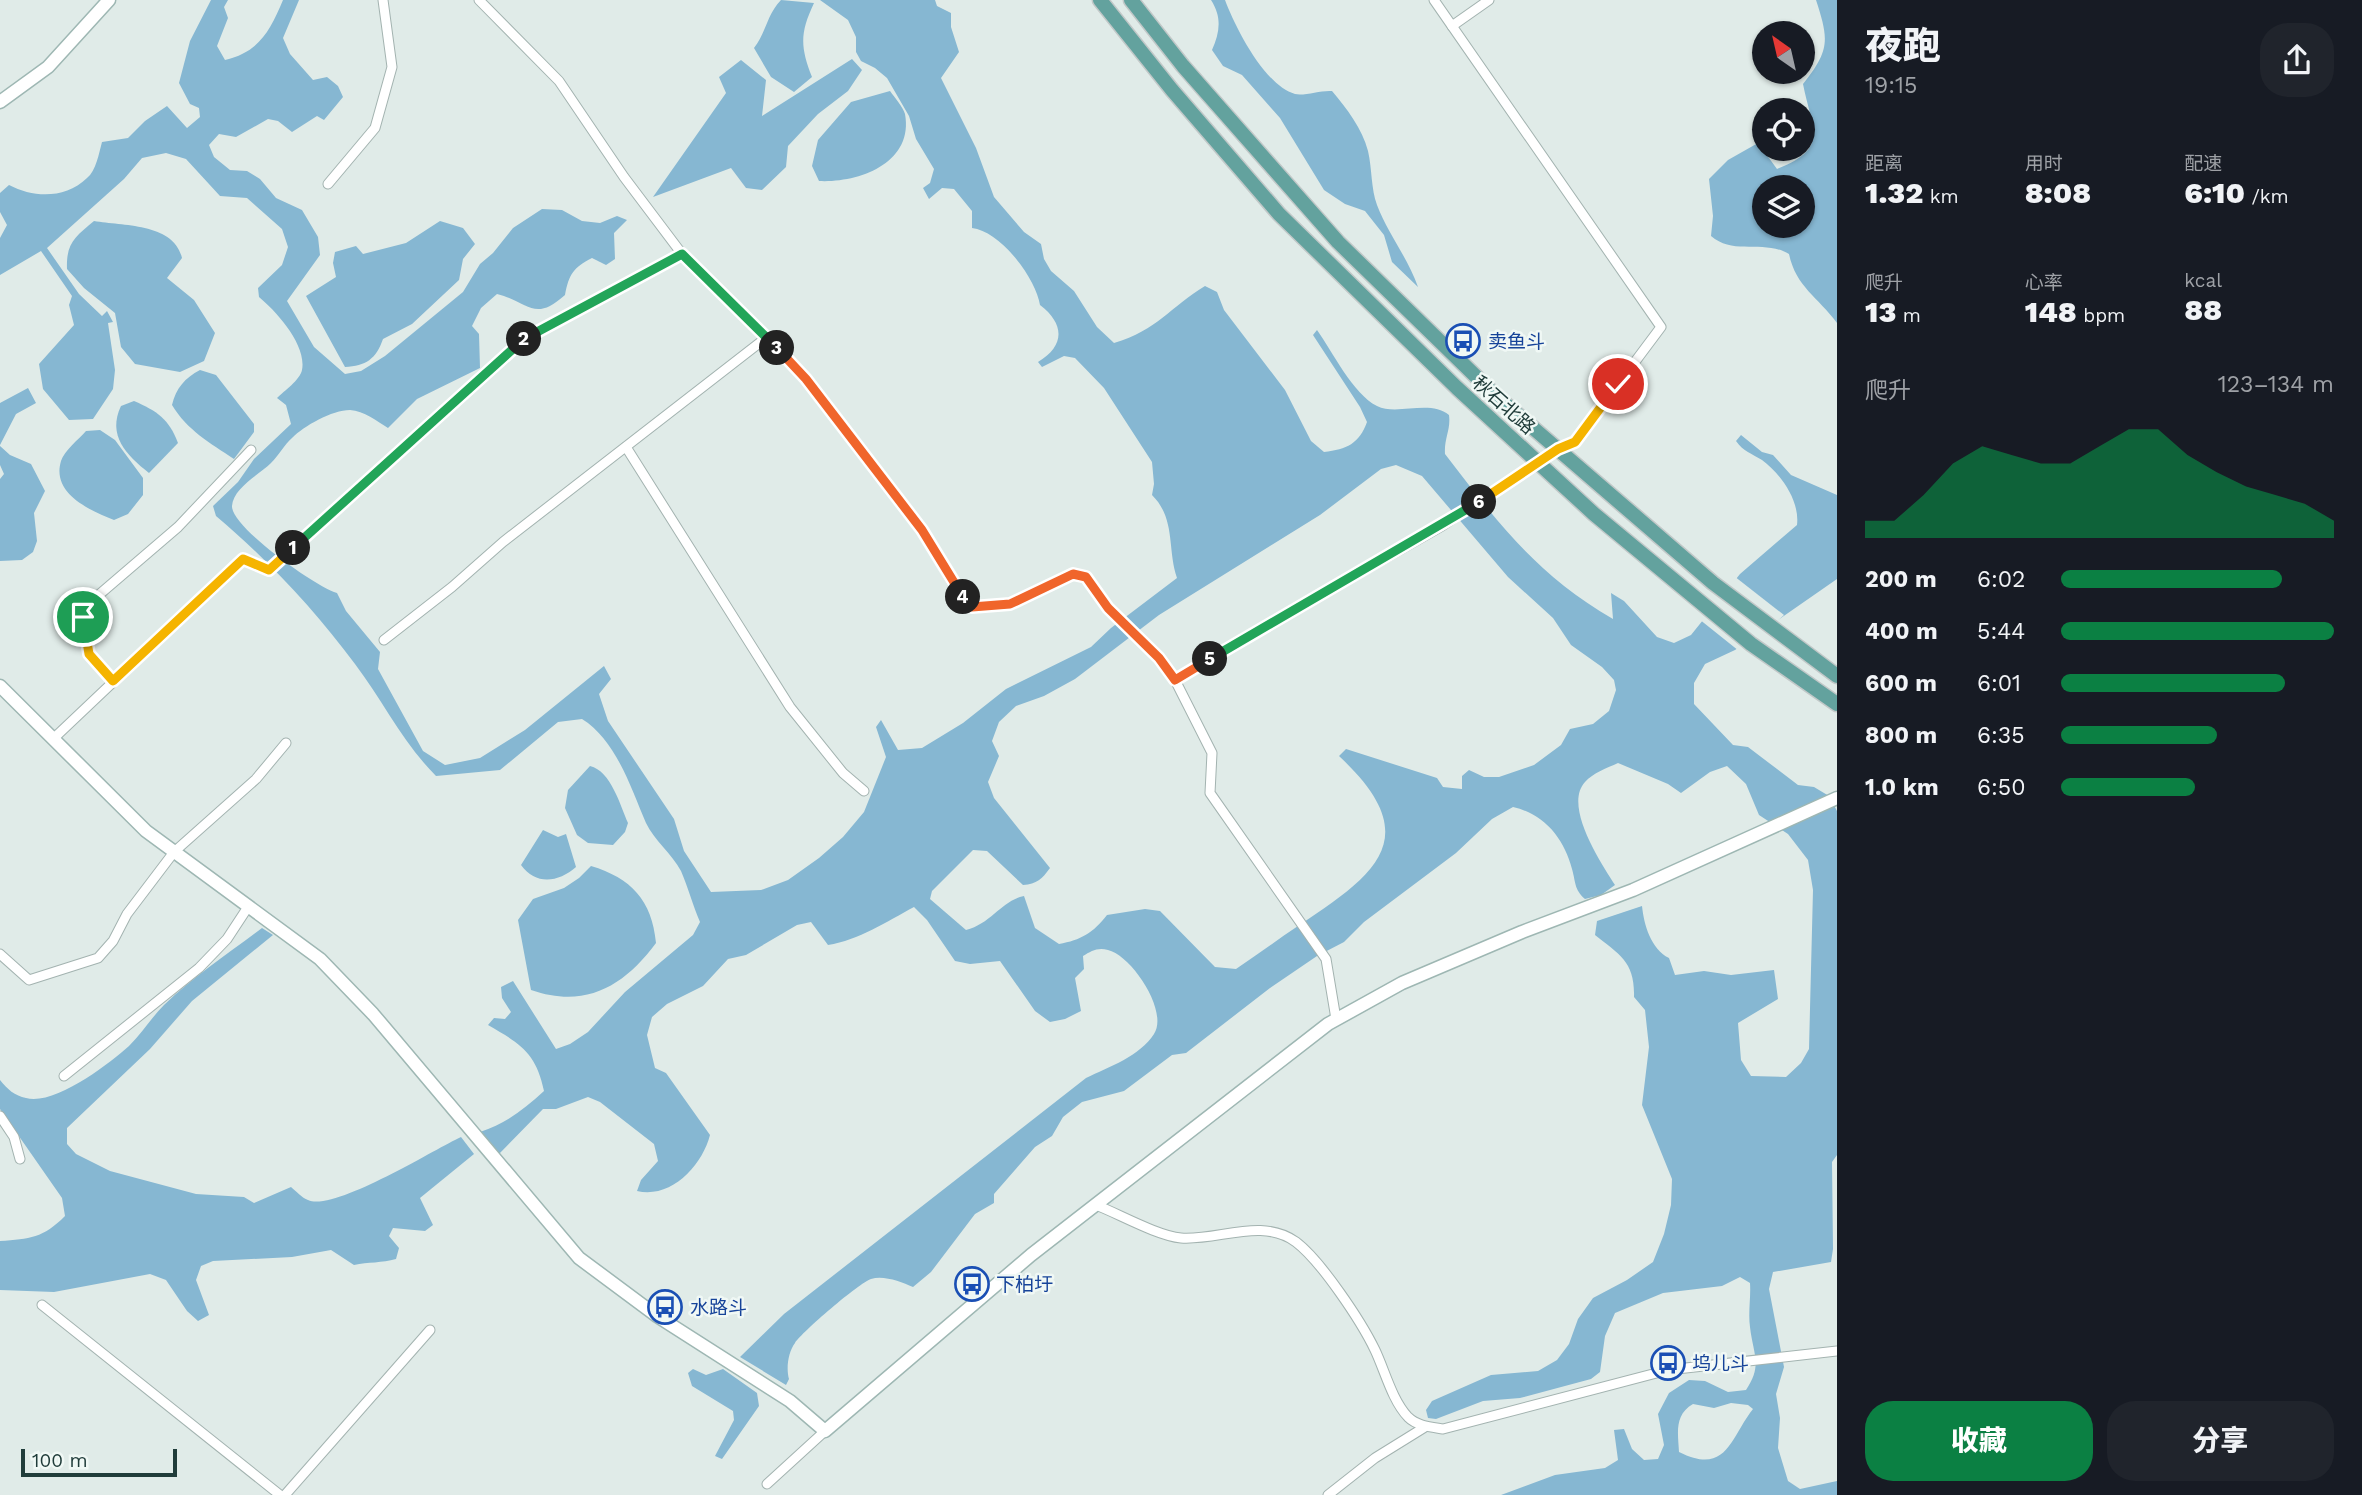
<!DOCTYPE html>
<html lang="zh">
<head>
<meta charset="utf-8">
<style>
  body { margin:0; font-family:"Work Sans","Noto Sans SC",sans-serif; background:#20242c; color:#f1f3f6; height:100vh; display:flex; flex-direction:column; font-size:26px; white-space:nowrap }
  * { box-sizing:border-box; margin:0 }
  p { font-size:23px; color:#9ea1a6 }
  .icon { flex:none; width:38px; height:38px; fill:none; stroke:currentColor; stroke-width:2; stroke-linecap:round; stroke-linejoin:round }
  .map { position:relative; flex:1; overflow:hidden }
  .sheet { display:flex; flex-direction:column; background:#171b24; width:525px }
  .sheet>* { flex:none }
  .needle { width:46px; rotate:326deg }
  .buttons { position:absolute; left:1752px; top:21px; display:grid; gap:14px }
  .buttons a { display:grid; place-items:center; width:63px; height:63px; border-radius:50%; background:#171b24; box-shadow:0 2px 5px #0004; font-size:35px }
  .scale { position:absolute; left:21px; bottom:18px; width:156px; box-sizing:border-box; padding-left:7px; border:4px solid #203c3a; border-top:0; font-size:19px; line-height:24px; white-space:nowrap; color:#203c3a; -webkit-text-stroke:5px #f0f8f5; paint-order:stroke }
  .pin { position:absolute; display:grid; place-items:center; width:60px; height:60px; color:#fff; margin:-30px; border:4px solid #fff; border-radius:50%; box-shadow:0 2px 7px #0007 }
  .km { position:absolute; width:35px; height:35px; margin:-18px; border-radius:50%; background:#222; color:#fff; font-size:19px; line-height:35px; text-align:center }
  .round { display:grid; place-items:center; flex:none; width:74px; height:74px; border-radius:28px; background:#20242c }
  .summary { display:flex; align-items:center; justify-content:space-between; height:119px; padding:0 28px }
  h1 { font-size:38px; font-weight:800; line-height:52px }
  .figures { display:grid; grid-template-columns:repeat(3,1fr); gap:10px; height:119px; padding:7px 28px }
  .figures div { display:grid; align-content:center }
  .figures b { font-size:30px; font-weight:800 }
  .figures small { font-size:19px; font-weight:400 }
  .figures p { font-size:19px }
  .chart { height:196px; padding:14px 28px }
  .chart p { display:flex; justify-content:space-between }
  .chart svg { width:100%; height:126px; margin-top:7px; fill:#0b8043; opacity:.7 }
  .button { display:flex; gap:14px; margin-top:auto; padding:14px 28px }
  .button a { flex:1; height:80px; border-radius:28px; background:#0b8043; color:#fff; font-size:28px; font-weight:800; line-height:80px; text-align:center }
  .button a+a { background:#20242c; color:#f1f3f6 }
  ul { padding:0 28px; list-style:none; font-size:23px }
  li { display:grid; grid-template-columns:112px 84px 1fr; align-items:center; height:52px }
  li i { height:18px; border-radius:9px; background:#0b8043 }
  main { display:flex; flex:1; min-height:0 }
  .map>svg:first-child { display:block }
</style>
</head>
<body>
<main>
<div class="map">
<svg width="1837" height="1495" viewBox="0 0 1837 1495">
  <rect width="100%" height="100%" fill="#e0ebe8"/>
  <!-- water -->
  <g fill="#86b7d2" fill-rule="evenodd">
    <path d="M 211,0 L 228,0 L 224,7 L 228,18 L 217,46 L 225,60 C 259,52 270,31 283,0 L 299,0 L 283,38 L 290,54 L 313,80 L 327,77 L 338,86 L 343,97 L 324,120 L 317,116 L 292,132 L 278,121 L 268,119 L 236,137 L 219,134 L 209,145 L 214,157 L 230,170 L 247,171 L 260,179 L 276,198 L 302,210 L 318,237 L 320,255 L 287,301 L 314,347 L 345,374 L 361,371 L 385,356 L 463,292 L 480,264 L 493,253 L 513,228 L 542,209 L 562,210 L 582,221 L 600,223 L 617,216 L 627,220 L 614,233 L 615,259 L 606,265 L 592,258 C 573,268 569,274 565,295 C 534,323 529,302 497,294 L 481,308 L 472,326 L 479,334 L 480,368 L 417,399 L 388,428 C 377,421 364,411 350,410 C 332,410 304,426 292,438 C 284,445 279,455 271,463 C 260,474 233,488 232,506 C 231,527 316,587 337,593 L 346,611 L 380,652 L 378,669 L 423,751 L 445,765 L 480,758 L 525,730 L 604,666 L 611,679 L 599,694 L 608,721 L 674,819 L 684,851 L 711,892 L 761,890 L 788,880 L 819,858 L 843,837 L 864,812 L 886,757 L 876,727 L 881,720 L 898,750 L 922,748 L 963,723 L 1006,689 L 1091,647 L 1111,628 L 1177,578 C 1167,548 1176,519 1152,495 L 1154,484 L 1152,462 L 1104,388 L 1075,358 L 1064,356 L 1042,367 L 1038,362 C 1065,346 1065,324 1040,305 C 1036,278 1000,231 972,228 L 972,211 L 954,189 L 942,188 L 929,199 L 923,188 L 930,183 L 934,169 L 916,139 L 909,116 L 887,78 L 875,68 L 861,61 L 856,52 L 856,37 L 848,20 L 820,0 L 935,0 L 937,6 L 951,13 L 951,27 L 959,52 L 941,78 L 976,148 L 994,197 L 1024,232 L 1041,244 L 1044,259 L 1051,271 L 1074,291 L 1097,327 L 1114,343 C 1158,330 1170,307 1205,286 L 1217,292 L 1224,310 L 1285,390 L 1311,441 L 1324,452 C 1347,449 1359,444 1367,422 L 1360,407 L 1313,335 L 1317,330 C 1332,351 1353,394 1377,406 C 1397,416 1430,399 1449,415 C 1451,430 1444,438 1445,454 C 1498,523 1536,574 1613,619 L 1611,593 L 1624,601 L 1657,637 L 1674,643 L 1691,635 L 1740,574 L 1797,525 C 1800,501 1781,474 1762,460 C 1751,453 1744,452 1736,441 L 1741,435 L 1762,452 L 1773,455 L 1791,475 L 1837,495 L 1837,579 L 1735,650 L 1705,664 L 1694,683 L 1694,704 L 1733,745 L 1748,747 L 1798,785 L 1814,787 L 1829,796 L 1837,811 L 1837,1155 L 1832,1162 L 1833,1249 L 1831,1262 L 1773,1272 L 1769,1289 L 1784,1367 L 1776,1394 L 1780,1418 L 1778,1448 L 1788,1481 L 1800,1489 L 1837,1481 L 1837,1495 L 1501,1495 L 1555,1475 L 1605,1468 L 1618,1460 L 1614,1430 L 1624,1429 L 1632,1449 L 1644,1460 L 1658,1459 L 1664,1445 L 1658,1414 L 1669,1393 L 1689,1380 L 1705,1381 L 1728,1392 L 1746,1390 C 1763,1365 1753,1354 1750,1327 C 1748,1313 1751,1297 1750,1283 L 1740,1277 L 1722,1286 L 1663,1293 L 1615,1313 L 1605,1336 L 1600,1372 L 1591,1379 L 1520,1398 L 1483,1401 L 1436,1419 L 1428,1418 L 1426,1410 L 1432,1401 L 1491,1375 L 1538,1371 L 1557,1360 L 1569,1344 L 1578,1319 L 1593,1298 L 1627,1280 L 1653,1262 L 1664,1234 L 1671,1205 L 1672,1179 L 1642,1105 L 1649,1047 L 1645,1010 L 1634,997 C 1635,962 1620,955 1595,935 L 1597,921 L 1642,906 C 1644,925 1651,949 1669,958 L 1675,975 L 1704,971 L 1731,975 L 1774,970 L 1778,999 L 1738,1023 L 1741,1060 L 1751,1076 L 1786,1077 L 1801,1063 L 1809,1049 L 1813,890 L 1808,860 L 1788,834 L 1759,815 L 1746,784 L 1727,766 L 1710,772 L 1681,793 L 1668,784 L 1618,763 C 1607,768 1593,773 1585,782 C 1563,806 1601,863 1615,885 L 1601,895 L 1585,899 C 1574,889 1576,883 1572,869 C 1564,838 1544,814 1513,807 L 1492,819 L 1456,853 L 1364,922 L 1344,942 L 1317,956 L 1270,988 L 1186,1053 L 1172,1055 L 1124,1091 L 1082,1102 L 1063,1117 L 1052,1136 L 1035,1147 L 994,1194 L 994,1203 L 975,1214 L 931,1272 L 913,1287 C 901,1282 884,1275 871,1279 C 859,1283 802,1332 795,1343 C 788,1352 786,1369 789,1379 L 786,1385 L 740,1357 L 784,1314 L 1086,1078 C 1109,1067 1140,1056 1154,1034 C 1169,1011 1131,955 1108,950 C 1098,947 1091,951 1083,956 L 1084,969 L 1075,978 L 1081,1011 L 1065,1019 L 1050,1022 L 1035,1011 L 1000,961 L 970,964 L 955,961 L 927,920 L 914,907 C 886,922 859,940 828,945 L 811,922 L 797,925 L 746,955 L 728,959 L 703,986 L 667,1004 L 652,1017 L 647,1035 L 655,1068 L 666,1073 L 710,1135 C 702,1166 671,1199 637,1191 L 641,1180 L 658,1161 L 654,1144 L 600,1102 L 588,1097 L 556,1109 L 543,1109 L 499,1154 L 480,1132 C 506,1124 524,1109 544,1091 C 536,1053 521,1044 488,1025 L 494,1018 L 505,1019 L 511,1012 L 502,998 L 501,987 L 513,981 L 556,1049 L 570,1044 L 588,1032 L 625,992 L 693,935 L 700,922 C 693,906 688,887 681,871 C 672,854 654,840 646,823 C 631,788 616,740 582,719 L 558,722 L 500,770 L 436,776 C 403,743 383,701 355,664 C 314,609 268,560 216,516 L 213,506 L 238,482 L 254,459 L 291,424 L 286,405 L 277,398 C 284,391 300,380 302,370 C 307,345 276,311 259,297 L 258,288 L 282,265 L 288,247 L 282,229 L 247,198 L 220,196 L 186,159 L 166,153 L 142,158 L 124,179 L 47,248 L 79,294 L 102,316 L 107,311 L 113,322 L 108,323 L 115,370 L 113,389 L 93,419 L 69,420 L 43,389 L 39,364 L 74,325 L 69,305 L 72,296 L 41,251 L 0,275 L 0,238 L 7,225 L 0,212 L 0,193 L 9,185 C 34,198 65,199 87,178 C 96,171 99,153 102,142 L 128,138 L 145,121 L 167,106 L 187,128 L 200,117 L 199,108 L 190,104 L 179,83 L 190,41 ZM 1396,465 L 1422,476 L 1508,577 L 1553,618 L 1571,645 L 1602,667 L 1614,680 L 1616,690 L 1609,711 L 1593,724 L 1570,729 L 1561,745 L 1534,765 L 1499,777 L 1484,777 L 1469,770 L 1462,776 L 1462,789 L 1443,787 L 1437,778 L 1346,749 L 1339,756 C 1427,838 1376,874 1298,926 C 1277,940 1257,955 1236,969 L 1215,967 L 1160,911 L 1145,909 L 1107,915 C 1093,933 1081,940 1059,944 L 1035,928 L 1024,896 C 1002,900 992,923 966,930 L 930,899 L 932,891 L 973,850 L 987,851 L 1023,885 C 1037,884 1042,879 1050,868 L 994,798 L 988,782 L 999,756 L 992,741 L 999,722 L 1016,706 L 1044,696 L 1075,679 L 1159,615 L 1320,515 L 1381,469 ZM 1731,1403 L 1748,1405 L 1753,1409 C 1730,1438 1727,1476 1679,1452 C 1678,1433 1674,1415 1693,1404 L 1714,1408 Z"/>
    <path d="M 781,0 L 814,3 C 800,33 800,46 812,77 L 794,92 L 771,77 L 754,48 C 767,31 766,16 781,0 Z"/>
    <path d="M 1211,0 L 1225,0 C 1235,27 1265,86 1295,94 C 1305,96 1321,90 1332,91 C 1347,109 1362,128 1368,151 C 1372,168 1371,189 1377,205 C 1388,234 1408,258 1418,287 L 1392,262 L 1384,235 L 1365,211 L 1345,204 L 1324,190 L 1280,118 L 1242,75 L 1223,66 L 1212,50 C 1220,32 1222,17 1211,0 Z"/>
    <path d="M 1816,0 L 1837,0 L 1837,323 C 1818,297 1796,287 1789,254 C 1764,239 1734,256 1711,236 L 1713,216 L 1709,179 L 1728,160 L 1758,143 L 1777,169 C 1830,148 1812,130 1803,84 C 1830,50 1829,40 1816,0 ZM 1764,187 L 1802,187 L 1802,226 L 1764,226 Z"/>
    <polygon points="852,59 862,70 848,91 818,114 788,146 786,167 762,190 746,188 731,168 653,197 726,93 719,77 741,60 766,80 762,116"/>
    <path d="M 890,91 C 895,98 903,107 905,114 C 914,163 859,183 819,181 L 812,166 L 818,140 L 851,102 Z"/>
    <path d="M 94,221 C 123,226 174,223 182,258 L 167,278 L 194,300 L 215,333 L 204,361 L 180,372 L 135,364 L 121,347 L 115,313 L 84,288 L 67,269 C 66,243 75,237 94,221 Z"/>
    <path d="M 440,221 L 463,228 L 475,244 L 463,259 L 459,280 L 412,324 L 383,339 C 376,359 366,366 345,367 L 306,296 L 336,277 L 333,263 L 335,252 L 356,246 L 363,254 L 406,243 Z"/>
    <path d="M 200,370 L 216,375 L 254,424 L 254,432 L 234,459 C 210,443 187,430 172,405 C 176,388 185,378 200,370 Z"/>
    <polygon points="28,388 36,403 16,414 0,445 0,403"/>
    <path d="M 134,401 C 157,411 169,419 178,443 L 149,473 C 126,455 107,435 121,406 Z"/>
    <path d="M 100,430 L 115,440 L 143,478 L 143,495 L 128,514 L 114,520 C 91,511 51,494 61,461 C 64,451 79,439 86,431 Z"/>
    <polygon points="0,446 10,455 31,464 45,491 34,513 37,541 33,552 22,560 0,561 0,479 4,474 0,465"/>
    <path d="M 590,766 C 611,771 620,805 628,823 L 625,832 L 613,845 L 588,843 L 577,835 L 565,808 L 568,790 Z"/>
    <path d="M 543,830 L 558,837 L 566,834 L 576,867 C 559,882 536,886 521,865 Z"/>
    <path d="M 591,866 C 631,878 652,900 656,943 C 624,986 586,1009 531,990 L 518,920 L 533,899 L 564,888 L 579,878 Z"/>
    <path d="M 262,928 L 273,935 L 192,1001 L 150,1049 L 67,1128 L 67,1144 L 76,1154 L 110,1171 L 196,1194 L 244,1197 L 254,1203 L 291,1187 C 296,1191 302,1198 308,1200 C 334,1212 433,1150 461,1137 L 474,1154 L 420,1198 L 433,1225 L 425,1231 L 393,1228 L 389,1236 L 399,1248 L 396,1259 C 382,1263 368,1262 354,1265 L 331,1250 L 292,1257 L 213,1261 L 201,1266 L 196,1280 L 209,1315 L 198,1321 L 187,1311 L 166,1280 L 150,1274 L 54,1292 L 0,1290 L 0,1241 C 30,1239 43,1238 65,1216 L 62,1198 L 0,1109 L 0,1080 C 7,1089 15,1096 26,1098 C 54,1106 109,1064 129,1046 C 142,1033 152,1017 164,1005 C 194,976 229,953 262,928 Z"/>
    <polygon points="693,1369 706,1375 723,1369 757,1393 759,1406 722,1459 715,1456 734,1420 733,1411 692,1386 688,1373"/>
  </g>
  <!-- pier -->
  <polygon fill="#e0ebe8" points="1734,576 1784,615 1760,637 1739,651 1699,619"/>
  <g fill="none" stroke-linecap="round" stroke-linejoin="round">
    <!-- street casing -->
    <g stroke="#a3b3b0" stroke-width="11">
      <g id="street">
        <polyline points="479,0 559,81 624,177 682,254 806,379 922,530 955,587 972,607 1010,604 1073,574 1086,577 1108,608 1159,658 1175,680 1212,753 1210,793 1326,959 1336,1019"/>
        <polyline points="1452,26 1489,0"/>
        <polyline points="328,184 375,128 392,67 383,0"/>
        <polyline points="626,447 790,707 843,773 864,791"/>
        <polyline points="384,640 452,587 503,542 767,337"/>
        <polyline points="1175,680 1253,633 1442,526 1557,449 1575,442 1661,327 1434,0"/>
        <polyline points="113,681 89,654 80,611 178,527 251,450"/>
        <polyline points="53,739 243,559 269,570 526,337 682,254"/>
        <polyline points="0,954 29,980 98,958 113,941 127,914 174,852 256,779 286,743"/>
        <polyline points="64,1076 199,968 227,939 248,907"/>
        <polyline points="0,1116 14,1137 20,1159"/>
        <path d="M 1096,1205 C 1119,1214 1158,1236 1181,1238 C 1218,1241 1262,1217 1296,1242 C 1321,1261 1361,1321 1375,1350 C 1385,1371 1392,1400 1408,1417 C 1417,1426 1431,1427 1443,1429 L 1668,1370 L 1837,1351"/>
        <polyline points="42,1305 280,1495"/>
        <polyline points="767,1484 825,1431"/>
        <polyline points="285,1495 430,1330"/>
        <polyline points="1328,1495 1375,1458 1425,1427"/>
      </g>
    </g>
    <!-- secondary casing -->
    <g stroke="#9eb7b3" stroke-width="15">
      <g id="secondary">
        <polyline points="0,102 48,67 109,0"/>
        <polyline points="0,686 146,831 320,959 373,1014 579,1258 657,1316 790,1401 825,1431 1031,1255 1328,1024 1402,983 1522,932 1633,890 1837,798"/>
      </g>
    </g>
    <!-- primary casing -->
    <g stroke="#c1c8c8" stroke-width="17">
      <g id="primary">
        <polyline points="1100,0 1172,90 1279,214 1457,388 1594,514 1751,644 1837,704"/>
        <polyline points="1131,0 1183,66 1338,242 1496,396 1713,583 1837,676"/>
      </g>
    </g>
    <!-- street -->
    <use href="#street" stroke="#fff" stroke-width="9"/>
    <!-- secondary -->
    <use href="#secondary" stroke="#fff" stroke-width="12"/>
    <!-- primary -->
    <use href="#primary" stroke="#63a29e" stroke-width="14"/>
  </g>
  <g fill="none" stroke-linecap="round" stroke-linejoin="round">
    <!-- split-1 casing -->
    <g stroke="#fff" stroke-width="14">
      <polyline id="split-1" points="83,617 89,654 113,681 243,559 269,570 293,548"/>
    </g>
    <!-- split-2 casing -->
    <g stroke="#fff" stroke-width="14">
      <polyline id="split-2" points="293,548 524,339"/>
    </g>
    <!-- split-3 casing -->
    <g stroke="#fff" stroke-width="14">
      <polyline id="split-3" points="524,339 682,254 777,348"/>
    </g>
    <!-- split-4 casing -->
    <g stroke="#fff" stroke-width="14">
      <polyline id="split-4" points="777,348 806,379 922,530 963,597"/>
    </g>
    <!-- split-5 casing -->
    <g stroke="#fff" stroke-width="14">
      <polyline id="split-5" points="963,597 972,607 1010,604 1073,574 1086,577 1108,608 1159,658 1175,680 1210,659"/>
    </g>
    <!-- split-6 casing -->
    <g stroke="#fff" stroke-width="14">
      <polyline id="split-6" points="1210,659 1479,502"/>
    </g>
    <!-- split-7 casing -->
    <g stroke="#fff" stroke-width="14">
      <polyline id="split-7" points="1479,502 1558,449 1575,442 1618,384"/>
    </g>
    <!-- split-1 -->
    <use href="#split-1" stroke="#f5b400" stroke-width="9"/>
    <!-- split-2 -->
    <use href="#split-2" stroke="#22a559" stroke-width="9"/>
    <!-- split-3 -->
    <use href="#split-3" stroke="#22a559" stroke-width="9"/>
    <!-- split-4 -->
    <use href="#split-4" stroke="#f0652b" stroke-width="9"/>
    <!-- split-5 -->
    <use href="#split-5" stroke="#f0652b" stroke-width="9"/>
    <!-- split-6 -->
    <use href="#split-6" stroke="#22a559" stroke-width="9"/>
    <!-- split-7 -->
    <use href="#split-7" stroke="#f5b400" stroke-width="9"/>
  </g>
  <!-- icons -->
  <defs>
    <g id="bus-ring" transform="scale(1.75)"><circle r="9.5" fill="#f0f8f5" stroke="#1a4fb4" stroke-width="1.5"/><path d="M-5-6H5V4H4V6H2V4H-2V6H-4V4H-5ZM-3.5-4V0h7V-4ZM-3.5 1.2v1.5H-2V1.2ZM2 1.2v1.5H3.5V1.2Z" fill="#1a4fb4"/></g>
  </defs>
  <g fill-rule="evenodd">
    <use href="#bus-ring" x="1463" y="341"/>
    <use href="#bus-ring" x="972" y="1284"/>
    <use href="#bus-ring" x="665" y="1307"/>
    <use href="#bus-ring" x="1668" y="1363"/>
  </g>
  <g text-anchor="middle" dominant-baseline="central" stroke-width="5" stroke-linejoin="round" paint-order="stroke">
    <!-- transit labels -->
    <g font-size="19" fill="#164399" stroke="#f0f8f5" text-anchor="start">
      <text x="1488" y="341">卖鱼斗</text>
      <text x="996" y="1284">下柏圩</text>
      <text x="690" y="1307">水路斗</text>
      <text x="1692" y="1363">坞儿斗</text>
    </g>
    <!-- street labels -->
    <g font-size="19" fill="#203c3a" stroke="#f0f8f5">
      <text transform="translate(1504 405) rotate(42)">秋石北路</text>
    </g>
  </g>
</svg>
<div class="buttons">
<a><svg class="needle" viewBox="-14 -14 28 28"><path d="M0-13l5 13h-10z" fill="#e53935"/><path d="M0 13l5-13h-10z" fill="#9ea1a6"/></svg></a>
<a><svg class="icon" aria-label="locate" viewBox="0 0 24 24"><circle cx="12" cy="12" r="6"/><path d="M12 2v4M12 18v4M2 12h4M18 12h4"/></svg></a>
<a><svg class="icon" aria-label="layers" viewBox="0 0 24 24"><path d="M12 4l9 5-9 5-9-5zM3 14l9 5 9-5"/></svg></a>
</div>
<div class="scale">100 m</div>
<div class="pin" style="left:83px;top:617px;background:#1e9e55"><svg class="icon" aria-label="arrive" viewBox="0 0 24 24"><path d="M6 21V4h12l-3 4 3 4H6"/></svg></div>
<div class="pin" style="left:1618px;top:384px;background:#d93025"><svg class="icon" aria-label="check" viewBox="0 0 24 24"><path d="M5 12l5 5 9-10"/></svg></div>
<b class="km" style="left:293px;top:548px">1</b>
<b class="km" style="left:524px;top:339px">2</b>
<b class="km" style="left:777px;top:348px">3</b>
<b class="km" style="left:963px;top:597px">4</b>
<b class="km" style="left:1210px;top:659px">5</b>
<b class="km" style="left:1479px;top:502px">6</b>
</div>
<section class="sheet">
<div class="summary"><div><h1>夜跑</h1><p>19:15</p></div><a class="round"><svg class="icon" aria-label="share" viewBox="0 0 24 24"><path d="M12 15V3M7 8l5-5 5 5M5 13v7h14v-7"/></svg></a></div>
<div class="figures">
<div><p>距离</p><b>1.32<small> km</small></b></div>
<div><p>用时</p><b>8:08</b></div>
<div><p>配速</p><b>6:10<small> /km</small></b></div>
</div>
<div class="figures">
<div><p>爬升</p><b>13<small> m</small></b></div>
<div><p>心率</p><b>148<small> bpm</small></b></div>
<div><p>kcal</p><b>88</b></div>
</div>
<div class="chart"><p><span>爬升</span>123–134 m</p>
<svg viewBox="0 0 160 44" preserveAspectRatio="none"><path d="M0 44V38L10 38L20 29L30 18L40 12L50 15L60 18L70 18L80 12L90 6L100 6L110 15L120 21L130 26L140 29L150 32L160 38V44z"/></svg>
</div>
<ul>
<li><b>200 m</b>6:02<i style="width:81%"></i></li>
<li><b>400 m</b>5:44<i style="width:100%"></i></li>
<li><b>600 m</b>6:01<i style="width:82%"></i></li>
<li><b>800 m</b>6:35<i style="width:57%"></i></li>
<li><b>1.0 km</b>6:50<i style="width:49%"></i></li>
</ul>
<div class="button"><a>收藏</a><a>分享</a></div>
</section>
</main>
</body>
</html>
